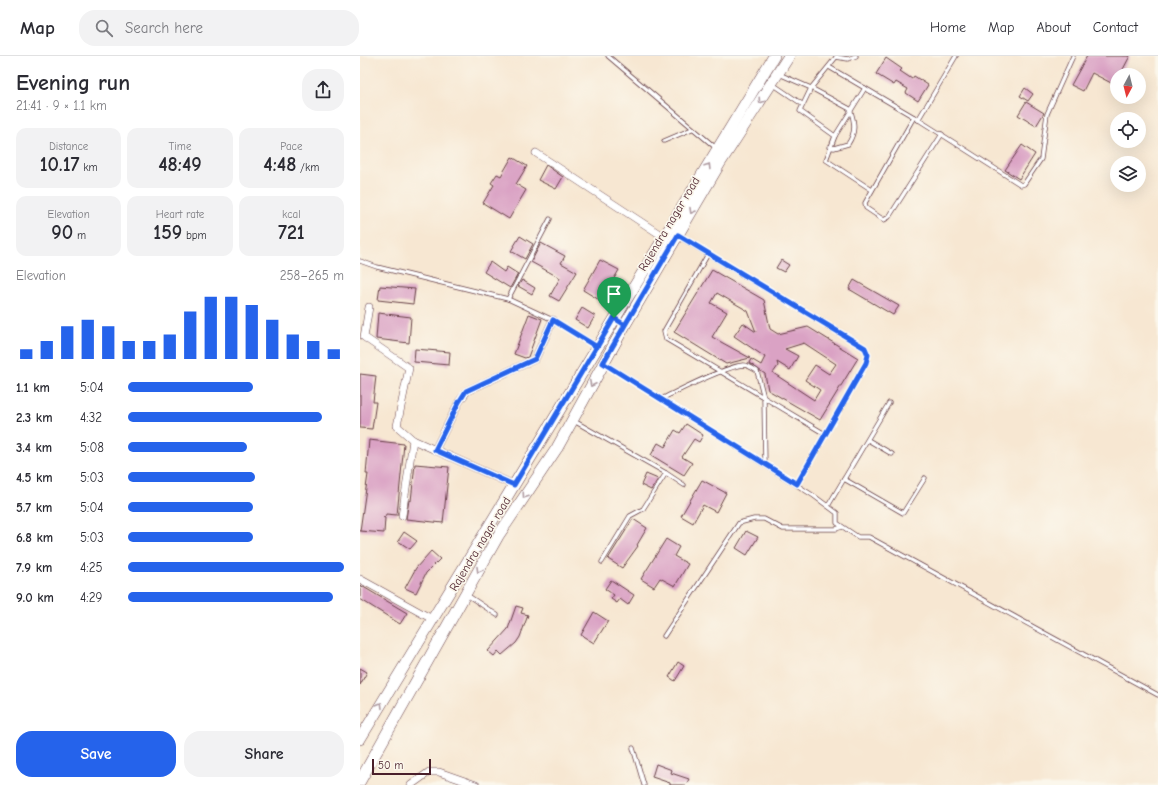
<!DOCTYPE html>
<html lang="en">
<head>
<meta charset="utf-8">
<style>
  body { margin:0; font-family:"Comic Neue",sans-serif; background:#f2f2f3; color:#2b2b33; height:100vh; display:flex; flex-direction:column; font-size:15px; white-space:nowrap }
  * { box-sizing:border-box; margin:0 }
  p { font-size:13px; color:#7c7c81 }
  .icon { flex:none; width:22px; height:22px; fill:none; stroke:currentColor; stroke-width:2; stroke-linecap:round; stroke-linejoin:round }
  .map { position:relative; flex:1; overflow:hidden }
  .panel { display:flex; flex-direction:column; background:#fff; width:360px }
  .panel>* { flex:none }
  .needle { width:26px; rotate:187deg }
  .buttons { position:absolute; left:750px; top:12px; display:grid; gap:8px }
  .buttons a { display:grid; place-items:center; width:36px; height:36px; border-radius:50%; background:#fff; box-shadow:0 4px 16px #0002; font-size:20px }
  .scale { position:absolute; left:12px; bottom:10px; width:59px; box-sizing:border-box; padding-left:4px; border:2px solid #4a1f2b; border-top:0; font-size:11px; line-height:14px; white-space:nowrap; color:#4a1f2b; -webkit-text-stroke:3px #fbf7ec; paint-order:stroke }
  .pin { position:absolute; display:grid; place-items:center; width:34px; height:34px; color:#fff; margin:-41px -17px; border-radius:50% 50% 50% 0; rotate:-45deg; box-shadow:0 0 4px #0007 }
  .pin .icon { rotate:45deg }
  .round { display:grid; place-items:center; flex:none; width:42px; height:42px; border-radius:16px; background:#f2f2f3 }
  .overview { display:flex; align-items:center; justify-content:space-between; height:68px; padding:0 16px }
  h1 { font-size:22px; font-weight:700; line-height:30px }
  .figures { display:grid; grid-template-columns:repeat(3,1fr); gap:6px; height:68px; padding:4px 16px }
  .figures div { display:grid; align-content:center; border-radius:10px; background:#f2f2f3; text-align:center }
  .figures b { font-size:20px; font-weight:700 }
  .figures small { font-size:11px; font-weight:400 }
  .figures p { font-size:11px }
  .chart { height:112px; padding:8px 16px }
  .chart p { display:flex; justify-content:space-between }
  .chart svg { width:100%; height:72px; margin-top:4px; stroke:#2563eb; stroke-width:6 }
  .action { display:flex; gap:8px; margin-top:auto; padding:8px 16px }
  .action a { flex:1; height:46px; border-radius:16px; background:#2563eb; color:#fff; font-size:16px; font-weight:700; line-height:46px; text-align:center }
  .action a+a { background:#f2f2f3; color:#2b2b33 }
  ul { padding:0 16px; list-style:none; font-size:13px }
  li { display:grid; grid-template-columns:64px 48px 1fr; align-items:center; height:30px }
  li i { height:10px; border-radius:5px; background:#2563eb }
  header { display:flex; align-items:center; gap:24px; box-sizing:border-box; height:56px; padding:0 20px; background:#fff; border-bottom:1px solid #e1e1e2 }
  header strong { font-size:19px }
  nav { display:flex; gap:22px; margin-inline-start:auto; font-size:14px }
  .search { width:280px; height:36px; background:#f2f2f3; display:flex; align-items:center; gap:10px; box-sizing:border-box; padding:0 14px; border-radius:16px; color:#7c7c81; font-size:15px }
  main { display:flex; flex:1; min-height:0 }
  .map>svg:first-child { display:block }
</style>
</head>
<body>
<header>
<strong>Map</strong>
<div class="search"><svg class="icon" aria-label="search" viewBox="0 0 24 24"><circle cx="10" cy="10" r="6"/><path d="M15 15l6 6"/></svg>Search here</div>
<nav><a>Home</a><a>Map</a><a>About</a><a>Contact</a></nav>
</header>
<main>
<section class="panel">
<div class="overview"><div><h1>Evening run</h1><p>21:41 · 9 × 1.1 km</p></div><a class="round"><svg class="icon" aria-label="share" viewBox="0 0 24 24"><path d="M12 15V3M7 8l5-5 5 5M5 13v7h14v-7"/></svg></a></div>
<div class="figures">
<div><p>Distance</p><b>10.17<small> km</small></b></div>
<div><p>Time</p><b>48:49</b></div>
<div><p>Pace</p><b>4:48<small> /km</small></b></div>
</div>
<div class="figures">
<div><p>Elevation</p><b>90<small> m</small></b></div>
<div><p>Heart rate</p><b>159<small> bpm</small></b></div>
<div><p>kcal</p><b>721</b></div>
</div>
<div class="chart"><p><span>Elevation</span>258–265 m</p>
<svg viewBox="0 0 160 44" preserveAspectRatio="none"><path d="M5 44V38M15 44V33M25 44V24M35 44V20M45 44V24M55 44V33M65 44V33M75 44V29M85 44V15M95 44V6M105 44V6M115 44V11M125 44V20M135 44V29M145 44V33M155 44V38"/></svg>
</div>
<ul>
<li><b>1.1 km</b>5:04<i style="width:58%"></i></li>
<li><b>2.3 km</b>4:32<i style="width:90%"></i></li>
<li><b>3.4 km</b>5:08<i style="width:55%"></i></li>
<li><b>4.5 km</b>5:03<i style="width:59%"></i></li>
<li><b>5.7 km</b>5:04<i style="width:58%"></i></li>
<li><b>6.8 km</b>5:03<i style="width:58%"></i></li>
<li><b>7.9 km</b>4:25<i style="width:100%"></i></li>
<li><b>9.0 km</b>4:29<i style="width:95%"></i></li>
</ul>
<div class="action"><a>Save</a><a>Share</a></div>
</section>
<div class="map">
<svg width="798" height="729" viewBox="0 0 798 729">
  <rect width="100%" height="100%" fill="#fbf7ec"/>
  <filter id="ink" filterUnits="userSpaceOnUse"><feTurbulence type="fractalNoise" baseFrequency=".025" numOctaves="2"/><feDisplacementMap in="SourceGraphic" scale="8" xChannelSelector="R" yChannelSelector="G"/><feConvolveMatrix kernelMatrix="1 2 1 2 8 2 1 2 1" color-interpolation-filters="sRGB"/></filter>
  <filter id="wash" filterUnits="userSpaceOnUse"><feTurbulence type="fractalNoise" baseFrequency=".012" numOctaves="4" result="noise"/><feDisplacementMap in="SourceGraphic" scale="16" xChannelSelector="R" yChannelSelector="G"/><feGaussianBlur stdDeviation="0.9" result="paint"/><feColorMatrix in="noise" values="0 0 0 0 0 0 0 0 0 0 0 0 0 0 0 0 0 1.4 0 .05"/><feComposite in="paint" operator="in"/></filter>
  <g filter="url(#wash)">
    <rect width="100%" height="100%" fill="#f7e7d2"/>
    <g id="blocks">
      <!-- building -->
      <g fill="#daa2c4" fill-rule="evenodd">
        <polygon points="727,0 770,0 760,19 757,19 755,29 732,17 723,35 711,29"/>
        <polygon points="526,2 542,13 540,15 552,23 554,20 568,29 558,45 546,37 548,33 536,26 534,29 516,18"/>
        <polygon points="665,32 673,38 668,45 660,40"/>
        <polygon points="666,46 684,57 676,70 658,59"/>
        <polygon points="662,89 675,98 659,123 645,114"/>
        <polygon points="152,101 167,110 156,128 166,134 149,163 123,147 134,129 131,127 137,118 141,120"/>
        <polygon points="186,109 203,121 196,133 178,124"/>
        <polygon points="160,180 173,188 165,203 151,195"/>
        <polygon points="181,187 205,200 201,207 217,216 199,245 190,240 200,222 171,206"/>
        <polygon points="240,204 259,214 241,245 223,234"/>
        <polygon points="421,204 429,209 424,216 416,212"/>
        <polygon points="130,206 144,216 147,211 158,218 150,232 124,216"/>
        <path d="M 352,214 L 404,244 L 410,273 L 418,278 L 448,271 L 498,302 L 460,364 L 408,334 L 405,318 L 389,307 L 391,303 L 401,309 L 405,301 L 374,280 L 383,267 L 396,276 L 388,255 L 357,237 L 351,247 L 367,256 L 352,281 L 390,302 L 366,308 L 314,276 ZM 444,287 L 476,308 L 469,318 L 455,309 L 445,324 L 460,334 L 454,344 L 413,317 L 418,310 L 417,306 L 430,314 L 438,300 L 425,293 Z"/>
        <polygon points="162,224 175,232 172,238 158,230"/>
        <polygon points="494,224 539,250 533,259 489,233"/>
        <polygon points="20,230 55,233 53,248 18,244"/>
        <polygon points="222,252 235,260 228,272 215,264"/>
        <polygon points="18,257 51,261 49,287 16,283"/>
        <polygon points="169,258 182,263 168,301 165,302 154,298"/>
        <polygon points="55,293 90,296 89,309 54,306"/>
        <polygon points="0,318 16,320 13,346 16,346 12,373 0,372"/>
        <polygon points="326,368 343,379 339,386 334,383 322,401 332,407 324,419 291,399 298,387 305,391 315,374 320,377"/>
        <polygon points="9,384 44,388 37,459 26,458 25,461 23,461 25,462 24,477 0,475 8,418 6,418"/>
        <polygon points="55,408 89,411 83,467 46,463 49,444 51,445"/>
        <polygon points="286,418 298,423 291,434 281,429"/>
        <polygon points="342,424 366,437 356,456 343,449 333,467 321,460"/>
        <polygon points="273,463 287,472 277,489 278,490 262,512 248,503"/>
        <polygon points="386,475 398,481 387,499 376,492"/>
        <polygon points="44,476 57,485 50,493 38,485"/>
        <polygon points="306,483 319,491 314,500 328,508 315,530 300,522 294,531 281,523"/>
        <polygon points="71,495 80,503 66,517 56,537 45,532 56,512"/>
        <polygon points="251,524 274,539 268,549 260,543 257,547 251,543 254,539 245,533"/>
        <polygon points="0,529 47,557 40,568 0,543"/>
        <polygon points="156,550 163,552 161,557 168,559 160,581 156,587 142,599 138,595 134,600 128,595 148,573"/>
        <polygon points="234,556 248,565 234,587 221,579"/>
        <polygon points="318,606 324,610 315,625 309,621"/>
        <polygon points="0,612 7,616 0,629"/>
        <polygon points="296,708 312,714 311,717 329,723 326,729 310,729 310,727 292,721"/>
      </g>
    </g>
  </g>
  <g filter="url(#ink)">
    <use href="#blocks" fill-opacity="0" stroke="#643d44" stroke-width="1"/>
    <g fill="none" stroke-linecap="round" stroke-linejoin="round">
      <!-- lane casing -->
      <g stroke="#643d44" stroke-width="5">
        <g id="lane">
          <polyline points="248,0 356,92"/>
          <polyline points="476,1 488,3 496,0"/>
          <polyline points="469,11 554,61 661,129 664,128 681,103 687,58 713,0"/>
          <polyline points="419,18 451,32 477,0"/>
          <polyline points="414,29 442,48"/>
          <polyline points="505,32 475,80 466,104 512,134"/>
          <polyline points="554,61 505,147 506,152 524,164 529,161 582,78"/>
          <polyline points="558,64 596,0"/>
          <polyline points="304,85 332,73"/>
          <path d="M 469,91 L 474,92 L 488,88 C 496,76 495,67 490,53 L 451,32 L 440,55 L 475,80"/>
          <polyline points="318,180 505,292 508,299 506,307 437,428"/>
          <polyline points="348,198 304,275 306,283 465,378"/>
          <polyline points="0,205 17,211 148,243 193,264 236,290"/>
          <polyline points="148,243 190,163"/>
          <polyline points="246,308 454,440 477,457 477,467 498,481 509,481 798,639"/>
          <path d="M 301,343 C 320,334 364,311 383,309 C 388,309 392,312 397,315 L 404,342 L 405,408"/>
          <polyline points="214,365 306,417 324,429"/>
          <polyline points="508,384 532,398"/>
          <polyline points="484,423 543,457 565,422"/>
          <polyline points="468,450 529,347"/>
          <polyline points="242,506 270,460 283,453 306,417"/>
          <polyline points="107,539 137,559"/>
          <polyline points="304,580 379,467 394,463 404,463 423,473 476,473 482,471"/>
          <polyline points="273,692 284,729"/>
        </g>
      </g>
      <!-- street casing -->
      <g stroke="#643d44" stroke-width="8">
        <g id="street">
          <polyline points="176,97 304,181"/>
          <polyline points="9,251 4,281 49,312 37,370 53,384 154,429"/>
          <polyline points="75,394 99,346 107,335 175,303 193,264"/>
          <polyline points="42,460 53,384"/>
          <polyline points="0,523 72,563"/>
          <polyline points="51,729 69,716 79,716 116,729"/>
        </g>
      </g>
      <!-- primary casing -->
      <g stroke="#643d44" stroke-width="12">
        <g id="primary">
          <polyline points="0,683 414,0"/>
          <polyline points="0,725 138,480 197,392 265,269 360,107 429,0"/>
        </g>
      </g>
      <!-- lane -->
      <use href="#lane" stroke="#fff" stroke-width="3.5"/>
      <!-- street -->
      <use href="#street" stroke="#fff" stroke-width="7"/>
      <!-- primary -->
      <use href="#primary" stroke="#fff" stroke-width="11"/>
    </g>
    <!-- one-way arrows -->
    <defs><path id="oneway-chevron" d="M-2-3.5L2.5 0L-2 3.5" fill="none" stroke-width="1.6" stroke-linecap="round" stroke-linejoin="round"/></defs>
    <g stroke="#ae9aa0">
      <use href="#oneway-chevron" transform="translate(401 45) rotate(124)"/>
      <use href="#oneway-chevron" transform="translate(348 110) rotate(-58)"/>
      <use href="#oneway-chevron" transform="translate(332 155) rotate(120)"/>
      <use href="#oneway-chevron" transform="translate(232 328) rotate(117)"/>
      <use href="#oneway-chevron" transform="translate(165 440) rotate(124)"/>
      <use href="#oneway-chevron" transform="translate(119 514) rotate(120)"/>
      <use href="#oneway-chevron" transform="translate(20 649) rotate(-59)"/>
    </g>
  </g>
  <g fill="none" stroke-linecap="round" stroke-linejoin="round" filter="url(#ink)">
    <!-- route casing -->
    <g stroke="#fff" stroke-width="8">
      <polyline id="route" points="254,262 237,291 193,264 175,303 106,335 99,346 75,394 154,429 254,262 265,269 243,307 437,428 506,307 508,299 505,292 318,179 265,269 254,262"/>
    </g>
    <!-- route -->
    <use href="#route" stroke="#2563eb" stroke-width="5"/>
  </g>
  <g text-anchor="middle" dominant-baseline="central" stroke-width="3.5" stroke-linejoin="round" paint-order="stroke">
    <!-- street labels -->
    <g font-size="12" fill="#4a1f2b" stroke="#fbf7ec">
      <text transform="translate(309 168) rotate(-59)">Rajendra nagar road</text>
      <text transform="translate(120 488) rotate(-59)">Rajendra nagar road</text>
    </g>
  </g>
</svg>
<div class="buttons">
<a><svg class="needle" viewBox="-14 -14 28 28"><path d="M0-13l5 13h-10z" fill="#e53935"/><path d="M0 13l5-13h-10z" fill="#7c7c81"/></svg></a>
<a><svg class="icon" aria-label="locate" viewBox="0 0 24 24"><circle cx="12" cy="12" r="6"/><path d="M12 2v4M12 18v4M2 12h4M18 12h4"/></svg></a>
<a><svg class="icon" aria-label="layers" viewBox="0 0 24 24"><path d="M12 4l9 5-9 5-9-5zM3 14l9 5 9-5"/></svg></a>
</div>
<div class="scale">50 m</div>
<div class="pin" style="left:254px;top:262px;background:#1e9e55"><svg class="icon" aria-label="arrive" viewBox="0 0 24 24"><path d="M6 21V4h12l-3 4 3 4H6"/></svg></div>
</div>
</main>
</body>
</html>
